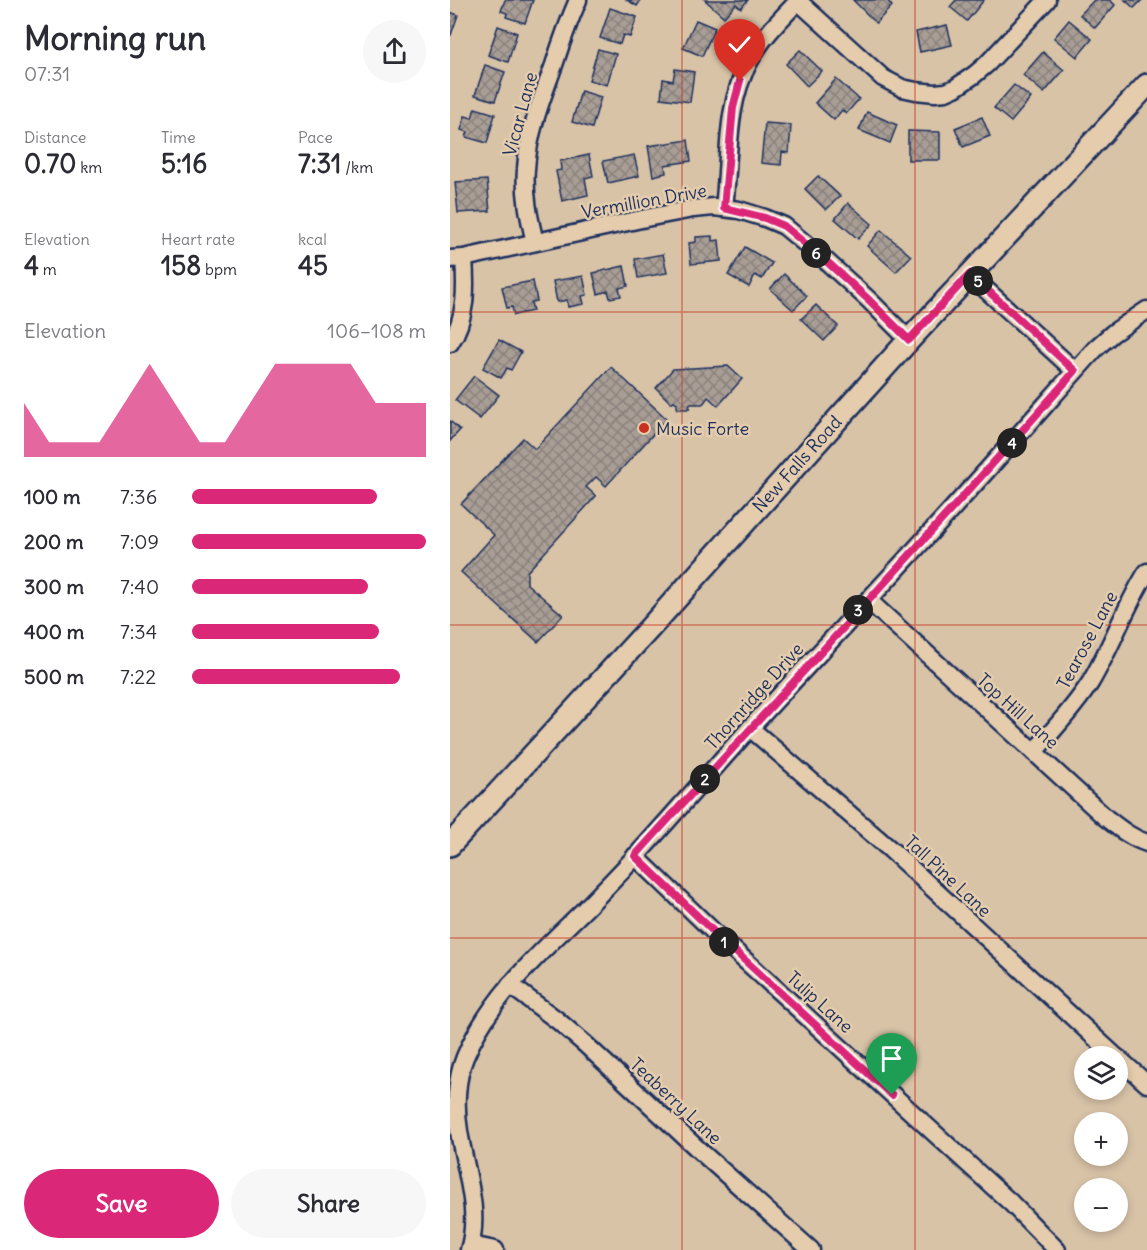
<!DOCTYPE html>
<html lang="en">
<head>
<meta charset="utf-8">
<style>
  body { margin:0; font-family:Delius,sans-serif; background:#f7f7f7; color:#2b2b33; height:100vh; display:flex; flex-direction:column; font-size:22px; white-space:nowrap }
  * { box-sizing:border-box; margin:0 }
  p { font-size:20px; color:#7c7c81 }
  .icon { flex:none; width:33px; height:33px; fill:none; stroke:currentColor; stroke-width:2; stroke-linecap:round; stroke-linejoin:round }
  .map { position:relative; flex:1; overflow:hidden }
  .sheet { display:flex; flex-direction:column; background:#fff; width:450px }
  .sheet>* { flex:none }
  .controls { position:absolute; left:624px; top:1046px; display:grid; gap:12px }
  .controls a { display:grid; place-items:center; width:54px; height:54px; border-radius:50%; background:#fff; box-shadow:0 3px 9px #0003; font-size:30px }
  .pin { position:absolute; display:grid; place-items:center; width:51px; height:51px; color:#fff; margin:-62px -26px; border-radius:50% 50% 50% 0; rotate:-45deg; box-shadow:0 0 6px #0007 }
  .pin .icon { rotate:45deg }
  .km { position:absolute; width:30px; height:30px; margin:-15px; border-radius:50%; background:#222; color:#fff; font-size:16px; line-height:30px; text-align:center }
  .round { display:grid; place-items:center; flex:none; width:63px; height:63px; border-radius:32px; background:#f7f7f7 }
  .headline { display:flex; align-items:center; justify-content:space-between; height:102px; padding:0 24px }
  h1 { font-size:33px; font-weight:700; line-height:45px }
  .figures { display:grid; grid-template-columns:repeat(3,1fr); gap:9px; height:102px; padding:6px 24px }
  .figures div { display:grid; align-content:center }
  .figures b { font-size:26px; font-weight:700 }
  .figures small { font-size:16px; font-weight:400 }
  .figures p { font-size:16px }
  .chart { height:168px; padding:12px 24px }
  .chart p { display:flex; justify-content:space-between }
  .chart svg { width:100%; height:108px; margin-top:6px; fill:#db2777; opacity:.7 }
  .button { display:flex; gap:12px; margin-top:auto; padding:12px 24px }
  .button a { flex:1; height:69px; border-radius:36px; background:#db2777; color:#fff; font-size:24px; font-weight:700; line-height:69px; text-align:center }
  .button a+a { background:#f7f7f7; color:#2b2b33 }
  ul { padding:0 24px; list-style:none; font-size:20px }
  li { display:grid; grid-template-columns:96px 72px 1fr; align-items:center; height:45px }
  li i { height:15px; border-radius:8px; background:#db2777 }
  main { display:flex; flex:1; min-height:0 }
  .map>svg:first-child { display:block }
</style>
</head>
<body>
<main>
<section class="sheet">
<div class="headline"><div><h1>Morning run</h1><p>07:31</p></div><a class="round"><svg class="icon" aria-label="share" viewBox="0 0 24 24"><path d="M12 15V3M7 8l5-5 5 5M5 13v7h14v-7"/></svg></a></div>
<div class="figures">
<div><p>Distance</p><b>0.70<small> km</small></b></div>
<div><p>Time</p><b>5:16</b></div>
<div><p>Pace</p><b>7:31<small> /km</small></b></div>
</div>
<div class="figures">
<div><p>Elevation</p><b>4<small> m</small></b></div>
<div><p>Heart rate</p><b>158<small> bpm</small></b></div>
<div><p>kcal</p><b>45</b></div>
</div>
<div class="chart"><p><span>Elevation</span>106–108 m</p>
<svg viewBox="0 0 160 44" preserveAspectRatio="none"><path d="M0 44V22L10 38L20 38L30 38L40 22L50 6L60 22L70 38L80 38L90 22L100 6L110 6L120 6L130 6L140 22L150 22L160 22V44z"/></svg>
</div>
<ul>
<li><b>100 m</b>7:36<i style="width:79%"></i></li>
<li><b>200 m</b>7:09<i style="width:100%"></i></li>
<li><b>300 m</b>7:40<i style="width:75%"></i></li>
<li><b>400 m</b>7:34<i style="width:80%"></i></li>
<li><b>500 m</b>7:22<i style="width:89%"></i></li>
</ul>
<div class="button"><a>Save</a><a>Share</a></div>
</section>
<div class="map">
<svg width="697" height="1250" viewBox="0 0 697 1250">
  <defs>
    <pattern id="building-cross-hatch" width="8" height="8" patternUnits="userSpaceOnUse" patternTransform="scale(1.5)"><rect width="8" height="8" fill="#a99e95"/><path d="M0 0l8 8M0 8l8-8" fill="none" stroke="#89817d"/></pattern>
  </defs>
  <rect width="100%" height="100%" fill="#d8c3a7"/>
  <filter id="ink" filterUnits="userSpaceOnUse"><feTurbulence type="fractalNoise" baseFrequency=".0167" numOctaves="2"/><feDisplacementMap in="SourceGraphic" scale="12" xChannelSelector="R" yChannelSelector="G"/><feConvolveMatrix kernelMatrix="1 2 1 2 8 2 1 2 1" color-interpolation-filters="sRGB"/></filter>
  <g filter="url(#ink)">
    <!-- building -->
    <g fill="url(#building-cross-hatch)" stroke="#1b2f5e" stroke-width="1.5">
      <polygon points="55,0 83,0 75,23 56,17 57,13 51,11"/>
      <polygon points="177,0 191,0 187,6"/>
      <polygon points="255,0 298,0 291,8 286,4 274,17"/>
      <polygon points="403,0 437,0 442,6 426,23"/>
      <polygon points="506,0 534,0 517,21 500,7"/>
      <polygon points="644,0 660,0 665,5 645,28 630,15"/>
      <polygon points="675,0 692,0 684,8"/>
      <polygon points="160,8 187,17 180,37 173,35 170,44 150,38"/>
      <polygon points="0,12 8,15 1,35 0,34"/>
      <polygon points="246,20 265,28 252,56 233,48"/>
      <polygon points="619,20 642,39 627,57 604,38"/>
      <polygon points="497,25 502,45 470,52 466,32"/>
      <polygon points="48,26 67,33 58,62 38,55"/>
      <polygon points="148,49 166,54 157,85 139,80"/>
      <polygon points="350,50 372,71 357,86 336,64"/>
      <polygon points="593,52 614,70 594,93 573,75"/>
      <polygon points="35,65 55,72 45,101 25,95"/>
      <polygon points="225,69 244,72 240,102 211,98 213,79 223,81"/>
      <polygon points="386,79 409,99 396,114 392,110 384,120 365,103"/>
      <polygon points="564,85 581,98 561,122 544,108"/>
      <polygon points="131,91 151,97 142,128 122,122"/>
      <polygon points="25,108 45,114 37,143 16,137 18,132 11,130 15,116 22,118"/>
      <polygon points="417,112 447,125 440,143 409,130"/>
      <polygon points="532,117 540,136 513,147 505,128"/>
      <polygon points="315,123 341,125 339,153 332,152 331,165 311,163"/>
      <polygon points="458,131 490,132 490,160 458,160"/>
      <polygon points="238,140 241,161 215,165 216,173 203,176 198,146"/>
      <polygon points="139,155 143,176 135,178 138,195 112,201 106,171 111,170 110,161"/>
      <polygon points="184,155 189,176 158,183 153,161"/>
      <polygon points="368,176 390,196 376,210 355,189"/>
      <polygon points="37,180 40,211 8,213 5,182"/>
      <polygon points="398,203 422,224 408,239 385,219"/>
      <polygon points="431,230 461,256 446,272 417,246"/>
      <polygon points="262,236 262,241 269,240 271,261 241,264 239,243 246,242 246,237"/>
      <polygon points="295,247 322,263 312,279 305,275 299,287 278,275"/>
      <polygon points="213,254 217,273 188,278 185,259"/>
      <polygon points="174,266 178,286 169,288 171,296 160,298 158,291 148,294 143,273"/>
      <polygon points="334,274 357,296 343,310 320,289"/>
      <polygon points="133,276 137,295 132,296 134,304 118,307 117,300 107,302 103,281"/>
      <polygon points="83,281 87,301 81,302 83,311 64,315 62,307 57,308 52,287"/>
      <polygon points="366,305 388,326 374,341 351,319"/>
      <polygon points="49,340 71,352 61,370 57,368 51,378 33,368"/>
      <polygon points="278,366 292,379 268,406 258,397 253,404 240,404 239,409 227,409 227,403 224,401 221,403 206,388 223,369"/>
      <polygon points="161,367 217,419 156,486 146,477 136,487 146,496 77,572 77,584 113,615 88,642 11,572 44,535 11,504 73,438 85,449"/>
      <polygon points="24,376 49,395 30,419 5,400"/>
      <polygon points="0,421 10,430 0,441"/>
    </g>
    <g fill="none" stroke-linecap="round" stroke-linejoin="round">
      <!-- minor casing -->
      <g stroke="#1b2f5e" stroke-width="21">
        <g id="minor">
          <polyline points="348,1 433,78 452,88 466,91 485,93 496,92 505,88 524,75 537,64 597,0"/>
          <path d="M 274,208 C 280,159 275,106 299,62 C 311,38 331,19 349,0"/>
          <path d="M 85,242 C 79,218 74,194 76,169 C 78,133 92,98 104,65 C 111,43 119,21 128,0"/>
          <polyline points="0,259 14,258 196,218 243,209 264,207 289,210 315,218 334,226 375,260 419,300 459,340"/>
          <polyline points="520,275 625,371"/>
          <path d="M 0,343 C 17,318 16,287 14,258"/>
          <path d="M 418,600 L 656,818 C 669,828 681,838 697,843"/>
          <polyline points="300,728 441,850 665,1056"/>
          <path d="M 584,752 C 603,730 624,708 640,683 C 661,648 675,607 697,572"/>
          <polyline points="185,856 265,933 561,1203 607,1250"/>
          <polyline points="60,985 107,1020 135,1044 250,1151 361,1250"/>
          <polyline points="668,1058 697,1084"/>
          <polyline points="21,1245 45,1250"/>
          <path d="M 19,1250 C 31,1210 15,1171 9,1131 C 5,1107 6,1079 15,1057 C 40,997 89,954 134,910 C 152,892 169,874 186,856 C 225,813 263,769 301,727 C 386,634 472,544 555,450 C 586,416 616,381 647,347 L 663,333 L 697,310"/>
        </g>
      </g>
      <!-- major casing -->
      <g stroke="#1b2f5e" stroke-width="26">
        <polyline id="major" points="0,845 198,630 459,340 697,85"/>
      </g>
      <!-- minor -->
      <use href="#minor" stroke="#e4ccac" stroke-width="16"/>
      <!-- major -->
      <use href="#major" stroke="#e4ccac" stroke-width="21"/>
    </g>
  </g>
  <g fill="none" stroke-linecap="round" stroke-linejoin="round" filter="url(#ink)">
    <!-- route casing -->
    <g stroke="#fff" stroke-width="12">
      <path id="route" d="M 290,81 L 283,108 L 274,208 L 315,218 L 334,226 L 375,260 L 419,300 L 459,340 L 520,274 L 625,371 C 481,535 331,694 185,856 L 265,933 L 442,1095"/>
    </g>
    <!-- route -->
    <use href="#route" stroke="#db2777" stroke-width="8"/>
  </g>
  <!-- grid -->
  <path fill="none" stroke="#c8321e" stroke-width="1.5" stroke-opacity="0.55" d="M 232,0 L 232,1250M 465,0 L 465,1250M 0,312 L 697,312M 0,625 L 697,625M 0,938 L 697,938"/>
  <!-- markers -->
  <circle fill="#c8321e" stroke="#e4ccac" stroke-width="2" cx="194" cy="428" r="6"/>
  <g text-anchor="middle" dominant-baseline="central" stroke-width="5" stroke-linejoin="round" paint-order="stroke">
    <!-- street labels -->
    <g font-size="18" fill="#1b2f5e" stroke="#e4ccac">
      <text transform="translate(70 114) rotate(-75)">Vicar Lane</text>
      <text transform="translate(194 201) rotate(-10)">Vermillion Drive</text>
      <text transform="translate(347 464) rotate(-48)">New Falls Road</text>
      <text transform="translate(637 640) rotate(-62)">Tearose Lane</text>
      <text transform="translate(304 696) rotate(-48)">Thornridge Drive</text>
      <text transform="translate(568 711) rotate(42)">Top Hill Lane</text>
      <text transform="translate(498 876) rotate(43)">Tall Pine Lane</text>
      <text transform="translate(370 1002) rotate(42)">Tulip Lane</text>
      <text transform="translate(226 1101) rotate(43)">Teaberry Lane</text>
    </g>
    <!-- poi labels -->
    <g font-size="18" fill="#1b2f5e" stroke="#e4ccac" text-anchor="start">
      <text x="206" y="428">Music Forte</text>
    </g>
  </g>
</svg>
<div class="controls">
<a><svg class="icon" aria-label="layers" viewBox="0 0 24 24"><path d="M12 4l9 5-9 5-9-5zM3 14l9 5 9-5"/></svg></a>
<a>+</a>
<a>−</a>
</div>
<div class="pin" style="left:442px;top:1095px;background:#1e9e55"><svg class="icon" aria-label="arrive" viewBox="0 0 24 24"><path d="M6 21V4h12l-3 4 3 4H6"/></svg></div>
<div class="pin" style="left:290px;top:81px;background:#d93025"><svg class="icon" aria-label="check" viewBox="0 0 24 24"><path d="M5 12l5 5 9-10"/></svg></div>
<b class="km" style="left:274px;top:942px">1</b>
<b class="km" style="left:255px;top:779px">2</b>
<b class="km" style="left:408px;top:610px">3</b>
<b class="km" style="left:562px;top:443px">4</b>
<b class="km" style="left:528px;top:281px">5</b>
<b class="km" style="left:366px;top:253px">6</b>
</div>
</main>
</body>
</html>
